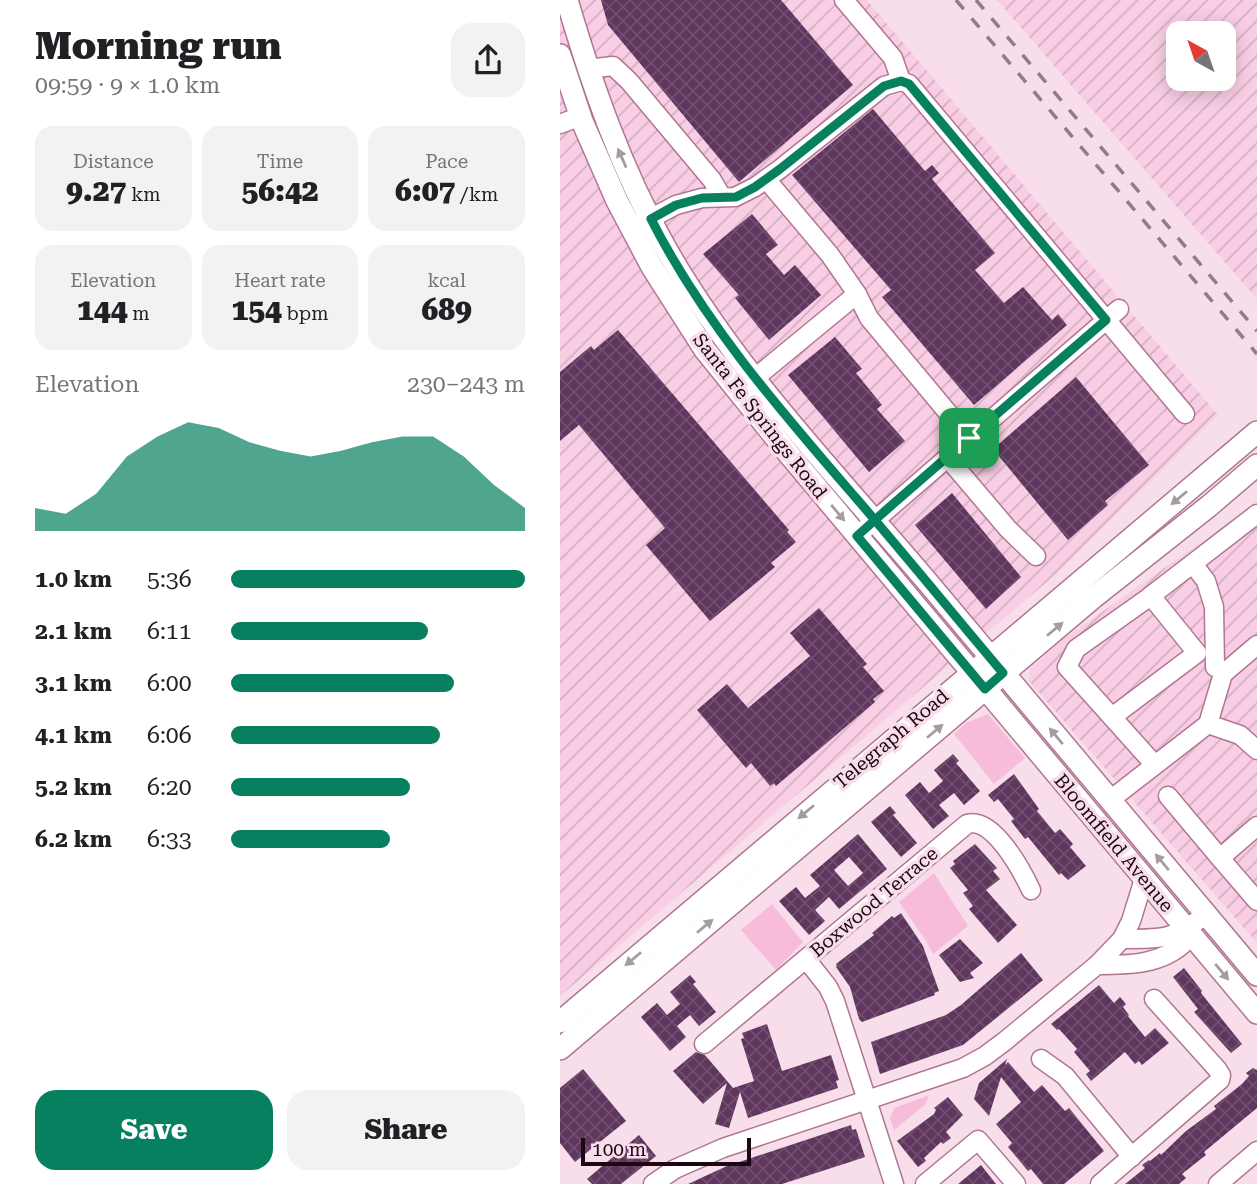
<!DOCTYPE html>
<html lang="en">
<head>
<meta charset="utf-8">
<style>
  body { margin:0; font-family:"Roboto Serif",serif; background:#f2f2f2; color:#202124; height:100vh; display:flex; flex-direction:column; font-size:26px; white-space:nowrap }
  * { box-sizing:border-box; margin:0 }
  p { font-size:23px; color:#757577 }
  .icon { flex:none; width:38px; height:38px; fill:none; stroke:currentColor; stroke-width:2; stroke-linecap:round; stroke-linejoin:round }
  .map { position:relative; flex:1; overflow:hidden }
  .sheet { display:flex; flex-direction:column; background:#fff; width:560px }
  .sheet>* { flex:none }
  .needle { width:46px; rotate:320deg }
  .fabs { position:absolute; left:606px; top:21px; display:grid; gap:14px }
  .fabs a { display:grid; place-items:center; width:70px; height:70px; border-radius:14px; background:#fff; box-shadow:0 4px 18px #0003; font-size:35px }
  .scale { position:absolute; left:21px; bottom:18px; width:170px; box-sizing:border-box; padding-left:7px; border:4px solid #1c0713; border-top:0; font-size:19px; line-height:24px; white-space:nowrap; color:#1c0713; -webkit-text-stroke:5px #f8deeb; paint-order:stroke }
  .pin { position:absolute; display:grid; place-items:center; width:60px; height:60px; color:#fff; margin:-30px; border-radius:14px; box-shadow:0 4px 10px #0006 }
  .round { display:grid; place-items:center; flex:none; width:74px; height:74px; border-radius:21px; background:#f2f2f2 }
  .overview { display:flex; align-items:center; justify-content:space-between; height:119px; padding:0 35px }
  h1 { font-size:38px; font-weight:800; line-height:52px }
  .metrics { display:grid; grid-template-columns:repeat(3,1fr); gap:10px; height:119px; padding:7px 35px }
  .metrics div { display:grid; align-content:center; border-radius:18px; background:#f2f2f2; text-align:center }
  .metrics b { font-size:30px; font-weight:800 }
  .metrics small { font-size:19px; font-weight:400 }
  .metrics p { font-size:19px }
  .chart { height:196px; padding:14px 35px }
  .chart p { display:flex; justify-content:space-between }
  .chart svg { width:100%; height:126px; margin-top:7px; fill:#07805f; opacity:.7 }
  .cta { display:flex; gap:14px; margin-top:auto; padding:14px 35px }
  .cta a { flex:1; height:80px; border-radius:21px; background:#07805f; color:#fff; font-size:28px; font-weight:800; line-height:80px; text-align:center }
  .cta a+a { background:#f2f2f2; color:#202124 }
  ul { padding:0 35px; list-style:none; font-size:23px }
  li { display:grid; grid-template-columns:112px 84px 1fr; align-items:center; height:52px }
  li i { height:18px; border-radius:9px; background:#07805f }
  main { display:flex; flex:1; min-height:0 }
  .map>svg:first-child { display:block }
</style>
</head>
<body>
<main>
<section class="sheet">
<div class="overview"><div><h1>Morning run</h1><p>09:59 · 9 × 1.0 km</p></div><a class="round"><svg class="icon" aria-label="share" viewBox="0 0 24 24"><path d="M12 15V3M7 8l5-5 5 5M5 13v7h14v-7"/></svg></a></div>
<div class="metrics">
<div><p>Distance</p><b>9.27<small> km</small></b></div>
<div><p>Time</p><b>56:42</b></div>
<div><p>Pace</p><b>6:07<small> /km</small></b></div>
</div>
<div class="metrics">
<div><p>Elevation</p><b>144<small> m</small></b></div>
<div><p>Heart rate</p><b>154<small> bpm</small></b></div>
<div><p>kcal</p><b>689</b></div>
</div>
<div class="chart"><p><span>Elevation</span>230–243 m</p>
<svg viewBox="0 0 160 44" preserveAspectRatio="none"><path d="M0 44V36L10 38L20 31L30 18L40 11L50 6L60 8L70 13L80 16L90 18L100 16L110 13L120 11L130 11L140 18L150 28L160 36V44z"/></svg>
</div>
<ul>
<li><b>1.0 km</b>5:36<i style="width:100%"></i></li>
<li><b>2.1 km</b>6:11<i style="width:67%"></i></li>
<li><b>3.1 km</b>6:00<i style="width:76%"></i></li>
<li><b>4.1 km</b>6:06<i style="width:71%"></i></li>
<li><b>5.2 km</b>6:20<i style="width:61%"></i></li>
<li><b>6.2 km</b>6:33<i style="width:54%"></i></li>
</ul>
<div class="cta"><a>Save</a><a>Share</a></div>
</section>
<div class="map">
<svg width="697" height="1184" viewBox="0 0 697 1184">
  <defs>
    <pattern id="industrial-furrows" width="10" height="10" patternUnits="userSpaceOnUse" patternTransform="scale(1.75)"><rect width="10" height="10" fill="#f9cee4"/><path d="M-1 1l2-2M0 10L10 0M9 11l2-2" fill="none" stroke="#d5afc3"/></pattern>
    <pattern id="building-cross-hatch" width="8" height="8" patternUnits="userSpaceOnUse" patternTransform="scale(1.75)"><rect width="8" height="8" fill="#5e365e"/><path d="M0 0l8 8M0 8l8-8" fill="none" stroke="#714f70"/></pattern>
  </defs>
  <rect width="100%" height="100%" fill="#f8deeb"/>
  <!-- industrial -->
  <g fill="url(#industrial-furrows)" fill-rule="evenodd">
    <polygon points="0,0 307,0 658,415 494,576 0,996"/>
    <path d="M 437,0 L 697,0 L 697,299 ZM 618,33 L 663,33 L 663,79 L 618,79 Z"/>
    <polygon points="697,503 697,904 685,915 697,906 697,943 469,681 470,669 502,640"/>
  </g>
  <!-- park -->
  <g fill="#f8bcdb">
    <polygon points="428,714 465,758 434,784 394,734 406,723"/>
    <polygon points="374,873 408,926 373,954 366,941 339,902"/>
    <polygon points="212,904 243,942 216,970 181,930"/>
    <polygon points="369,1095 365,1105 334,1130 330,1119 334,1108"/>
  </g>
  <!-- building -->
  <g fill="url(#building-cross-hatch)" fill-rule="evenodd">
    <polygon points="41,0 221,0 293,85 179,182 48,25"/>
    <polygon points="313,109 365,171 372,165 379,173 372,179 435,253 415,270 444,303 463,287 492,320 498,314 507,325 414,405 322,297 331,290 232,175"/>
    <polygon points="192,214 218,245 206,254 224,275 235,265 261,295 209,340 175,298 179,295 143,254"/>
    <polygon points="58,330 229,530 227,532 236,542 211,563 215,567 150,621 86,545 105,528 19,425 0,441 0,372 31,346 34,350"/>
    <polygon points="275,337 302,369 296,373 322,405 317,409 345,441 309,472 228,375"/>
    <polygon points="516,377 589,465 545,501 548,505 508,540 433,449"/>
    <polygon points="392,493 461,577 426,609 355,525"/>
    <polygon points="259,608 307,664 303,667 324,691 313,699 315,702 216,786 214,783 210,786 191,763 186,768 137,710 167,684 188,708 250,656 230,633"/>
    <polygon points="393,754 399,761 396,763 420,791 404,805 394,793 379,805 389,816 373,829 345,795 360,782 369,793 383,781 374,770"/>
    <polygon points="454,774 479,809 477,811 495,833 500,829 513,844 510,847 526,866 508,880 501,873 499,875 468,837 465,839 451,821 454,819 438,799 434,802 428,795"/>
    <polygon points="330,806 336,813 333,815 357,843 341,857 311,822"/>
    <path d="M 298,834 L 327,869 L 279,909 L 269,897 L 255,910 L 265,921 L 249,935 L 219,901 L 236,887 L 245,898 L 260,886 L 250,875 ZM 289,857 L 303,873 L 288,886 L 274,870 Z"/>
    <polygon points="415,844 437,868 433,871 440,879 426,890 457,925 438,943 409,909 413,906 403,893 408,890 390,868 395,864 393,861"/>
    <polygon points="341,913 363,946 379,991 374,993 375,995 302,1022 299,1019 290,987 276,967 277,966 276,964 314,935 312,933 332,916 334,918"/>
    <polygon points="400,939 423,963 410,973 414,978 400,982 379,955"/>
    <polygon points="461,953 483,980 403,1045 320,1074 311,1042 386,1015 401,1005"/>
    <polygon points="624,968 642,991 641,993 682,1044 671,1053 634,1012 638,1009 613,977"/>
    <polygon points="130,975 136,982 133,984 156,1012 139,1026 130,1015 117,1026 126,1037 110,1051 81,1017 97,1003 107,1015 120,1004 110,992"/>
    <polygon points="539,985 554,1003 560,997 566,1004 563,1007 569,1015 568,1016 585,1037 595,1028 609,1043 582,1065 579,1061 575,1064 565,1052 531,1081 526,1074 530,1071 514,1052 517,1049 499,1029 497,1030 491,1024"/>
    <polygon points="207,1024 222,1071 271,1055 279,1080 276,1081 278,1088 188,1118 180,1092 169,1128 155,1124 167,1083 143,1104 113,1071 136,1052 145,1055 173,1088 194,1081 181,1039 184,1038 182,1033"/>
    <polygon points="447,1059 445,1065 448,1062 474,1092 482,1085 505,1111 509,1108 544,1151 504,1184 483,1184 471,1169 468,1171 448,1147 452,1143 436,1124 461,1102 441,1077 429,1116 414,1099 419,1083"/>
    <polygon points="693,1068 697,1070 697,1108 644,1152 646,1155 622,1174 626,1178 619,1184 565,1184 585,1168 582,1165 589,1160 590,1161 600,1153 601,1155 626,1131 656,1109 654,1106 682,1084 689,1076 686,1073"/>
    <polygon points="23,1069 66,1121 15,1162 0,1143 0,1088"/>
    <polygon points="388,1097 403,1115 386,1132 391,1138 383,1144 381,1142 364,1158 366,1161 358,1167 337,1141 374,1114 376,1110 374,1108"/>
    <polygon points="291,1125 292,1130 296,1129 305,1157 290,1162 222,1184 128,1184 167,1166"/>
    <polygon points="79,1135 96,1156 61,1184 32,1184 27,1179"/>
    <polygon points="421,1165 436,1184 398,1184"/>
  </g>
  <g fill="none" stroke-linecap="round" stroke-linejoin="round">
    <!-- minor casing -->
    <g stroke="#b07694" stroke-width="21">
      <g id="minor">
        <polyline points="284,0 333,58 341,81"/>
        <polyline points="27,69 53,66 69,81 152,180 162,197"/>
        <polyline points="0,124 21,116"/>
        <polyline points="206,179 270,255 297,294 309,318 409,438"/>
        <polyline points="80,224 116,205 142,198 175,197 195,187 220,169 324,86 341,81 349,84 625,414"/>
        <polyline points="195,378 297,294"/>
        <polyline points="387,457 448,529 476,556"/>
        <polyline points="305,529 559,309"/>
        <polyline points="633,564 646,581 654,607 655,667"/>
        <polyline points="552,717 637,653 591,596"/>
        <polyline points="648,724 680,735 697,750"/>
        <polyline points="594,764 507,667 516,649 588,598 697,514"/>
        <polyline points="608,796 660,858 697,826"/>
        <polyline points="550,800 648,724 663,674 697,645"/>
        <polyline points="660,858 697,901"/>
        <path d="M 562,939 C 601,939 615,940 646,914"/>
        <polyline points="246,959 268,987 275,1001 334,1184"/>
        <path d="M 537,965 C 568,965 603,965 626,941 L 627,930"/>
        <path d="M 144,1044 L 407,824 C 433,816 462,871 471,890"/>
        <polyline points="481,1059 505,1076 572,1157"/>
        <polyline points="93,1184 115,1169 163,1148 403,1068 425,1056 445,1041 537,965 562,939 571,921 584,879"/>
        <polyline points="365,1184 418,1140 456,1184"/>
        <polyline points="540,1184 660,1080 661,1075 657,1069 594,999"/>
        <polyline points="658,1184 697,1151"/>
      </g>
    </g>
    <!-- major casing -->
    <g stroke="#b07694" stroke-width="24">
      <g id="major">
        <path d="M 7,0 C 32,85 61,169 105,247 C 176,372 278,476 370,585 C 479,715 588,845 697,975"/>
        <polyline points="0,55 22,121 57,201 92,267 145,350 228,453 697,1013"/>
        <polyline points="0,1022 697,432"/>
        <polyline points="0,1049 534,597 649,506 697,465"/>
      </g>
    </g>
    <!-- minor -->
    <use href="#minor" stroke="#fff" stroke-width="18"/>
    <!-- major -->
    <use href="#major" stroke="#fff" stroke-width="21"/>
    <!-- rail -->
    <g stroke="#937b88" stroke-width="3.5" stroke-dasharray="12 12" stroke-linecap="butt">
      <polyline points="396,0 697,354"/>
      <polyline points="416,0 697,331"/>
    </g>
  </g>
  <!-- one-way arrows -->
  <defs><path id="oneway-solid" d="M-6-.8H1V-3.2L6.5 0L1 3.2V.8H-6Z" transform="scale(1.75)"/></defs>
  <g fill="#a49ca1">
    <use href="#oneway-solid" transform="translate(62 158) rotate(-114)"/>
    <use href="#oneway-solid" transform="translate(619 498) rotate(140)"/>
    <use href="#oneway-solid" transform="translate(278 513) rotate(50)"/>
    <use href="#oneway-solid" transform="translate(495 629) rotate(-40)"/>
    <use href="#oneway-solid" transform="translate(375 731) rotate(-40)"/>
    <use href="#oneway-solid" transform="translate(496 736) rotate(-130)"/>
    <use href="#oneway-solid" transform="translate(246 812) rotate(140)"/>
    <use href="#oneway-solid" transform="translate(602 862) rotate(-130)"/>
    <use href="#oneway-solid" transform="translate(145 926) rotate(-40)"/>
    <use href="#oneway-solid" transform="translate(73 959) rotate(140)"/>
    <use href="#oneway-solid" transform="translate(662 972) rotate(50)"/>
  </g>
  <g fill="none" stroke-linecap="round" stroke-linejoin="round">
    <!-- route casing -->
    <g stroke="#fff" stroke-width="14">
      <path id="route" d="M 409,438 L 325,511 L 297,536 L 425,689 L 443,673 C 394,615 346,556 296,498 C 220,410 144,323 91,219 L 116,205 L 142,198 L 176,197 L 195,187 L 220,169 L 324,86 L 341,81 L 349,84 L 546,320 L 409,438"/>
    </g>
    <!-- route -->
    <use href="#route" stroke="#07805f" stroke-width="9"/>
  </g>
  <g text-anchor="middle" dominant-baseline="central" stroke-width="7" stroke-linejoin="round" paint-order="stroke">
    <!-- street labels -->
    <g font-size="19" fill="#1c0713" stroke="#f8deeb">
      <text transform="translate(200 416) rotate(52)">Santa Fe Springs Road</text>
      <text transform="translate(331 739) rotate(-40)">Telegraph Road</text>
      <text transform="translate(554 843) rotate(50)">Bloomfield Avenue</text>
      <text transform="translate(314 902) rotate(-40)">Boxwood Terrace</text>
    </g>
  </g>
</svg>
<div class="fabs">
<a><svg class="needle" viewBox="-14 -14 28 28"><path d="M0-13l5 13h-10z" fill="#e53935"/><path d="M0 13l5-13h-10z" fill="#757577"/></svg></a>
</div>
<div class="scale">100 m</div>
<div class="pin" style="left:409px;top:438px;background:#1e9e55"><svg class="icon" aria-label="arrive" viewBox="0 0 24 24"><path d="M6 21V4h12l-3 4 3 4H6"/></svg></div>
</div>
</main>
</body>
</html>
